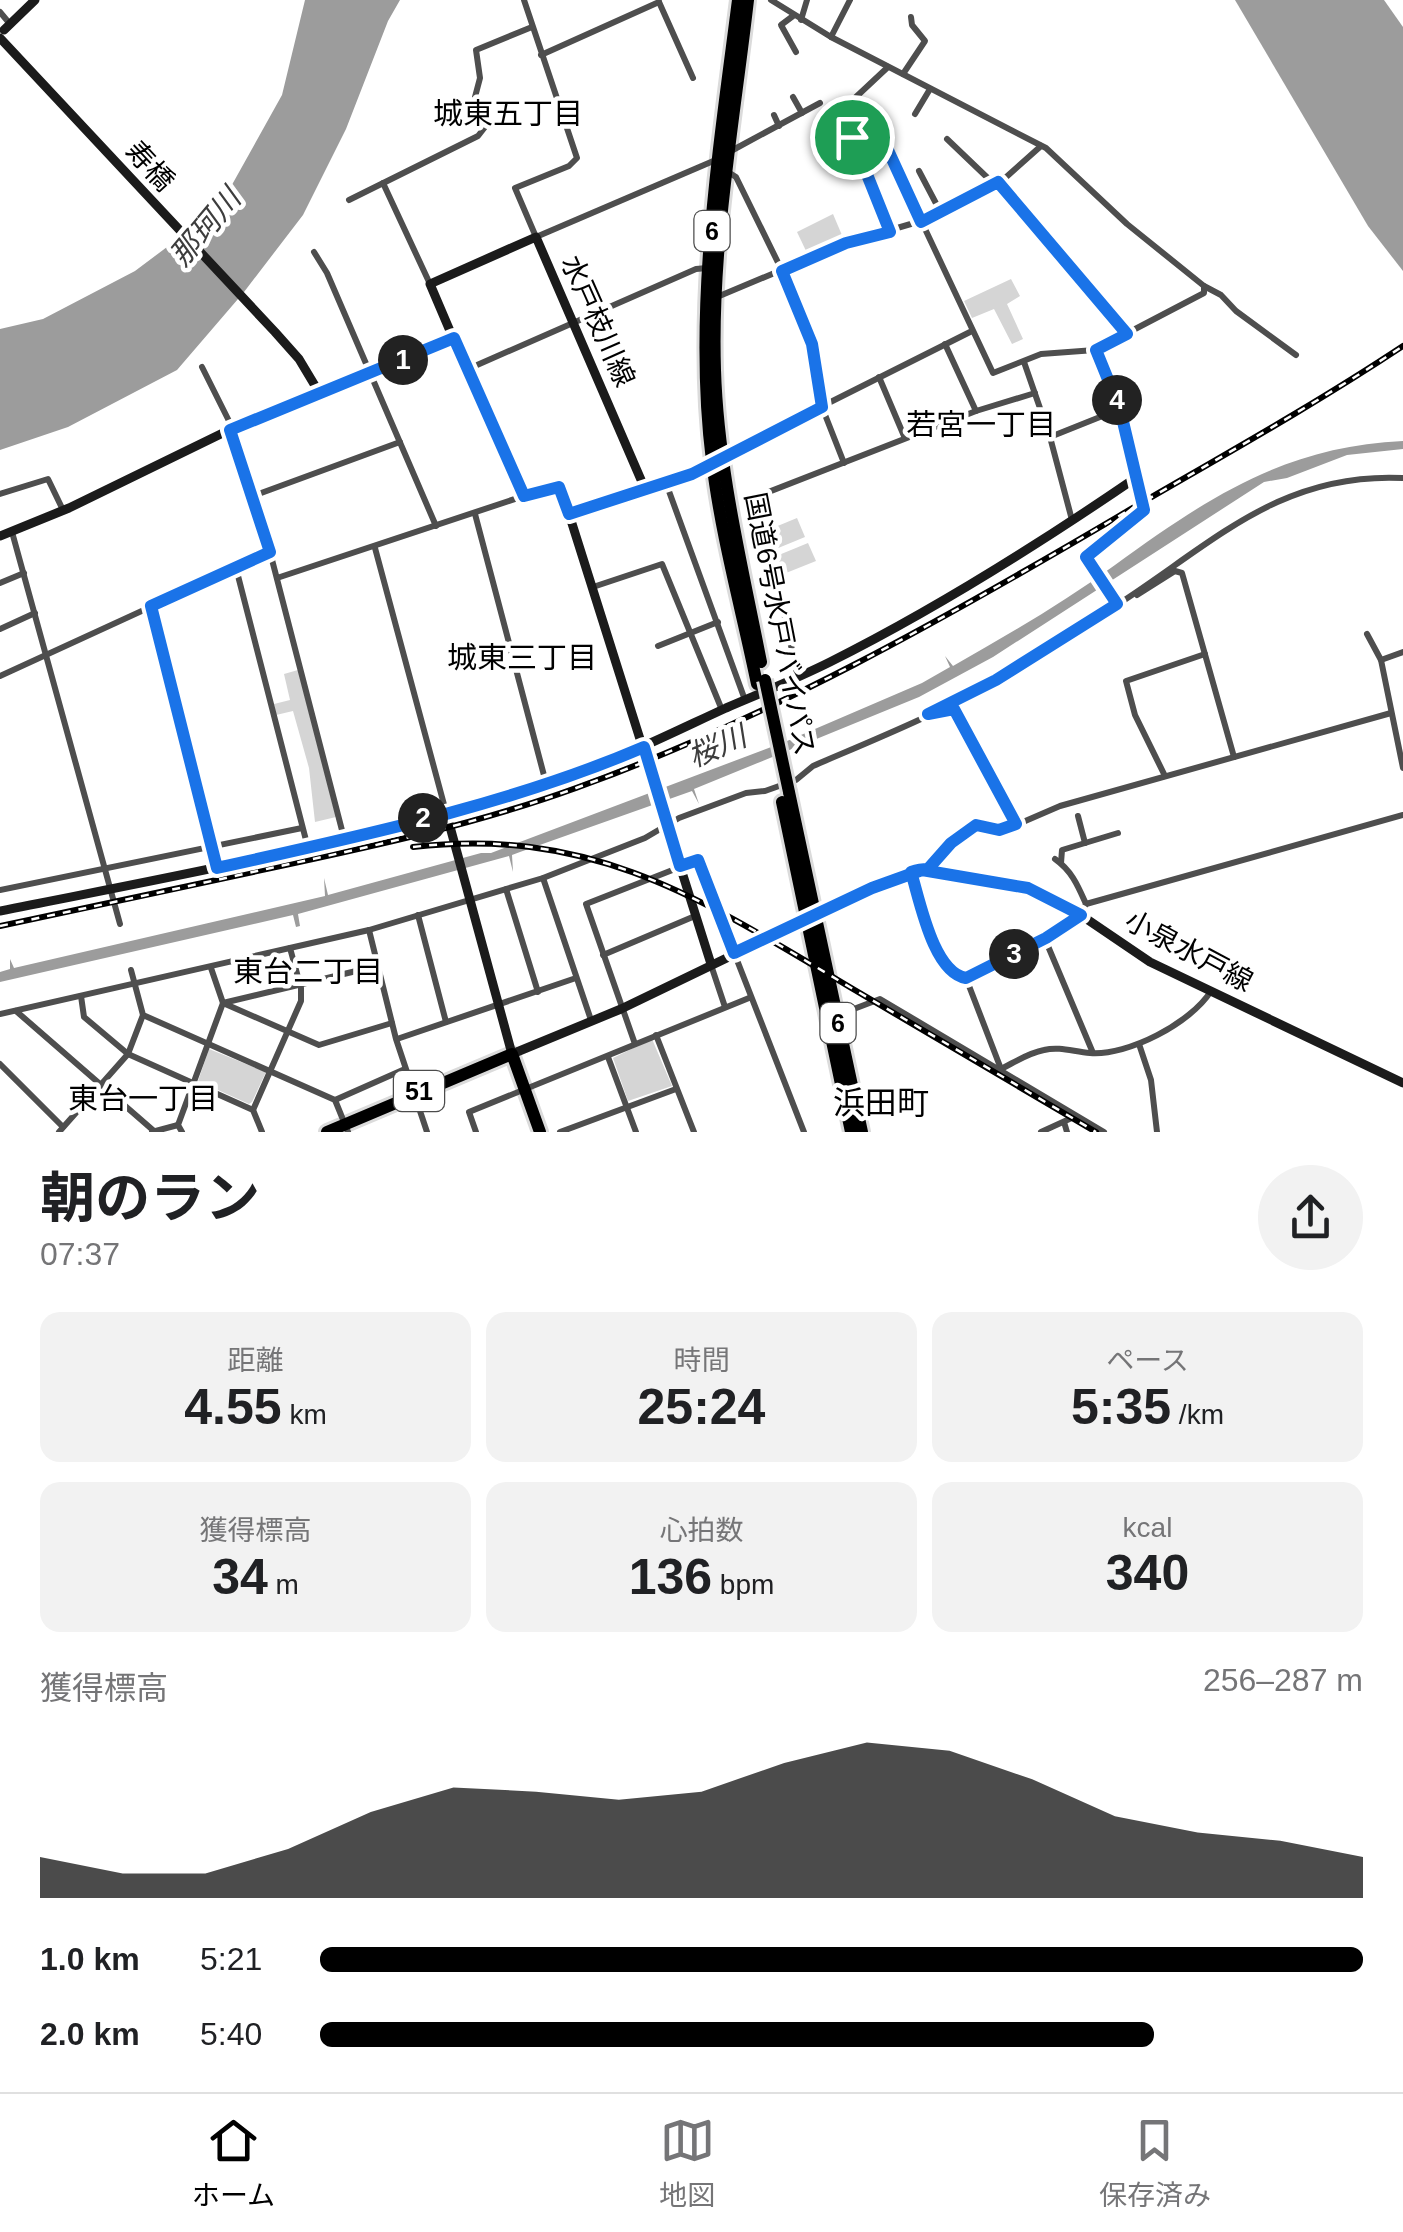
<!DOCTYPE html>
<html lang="ja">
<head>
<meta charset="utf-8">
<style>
  body { margin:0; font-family:Helvetica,"Noto Sans JP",sans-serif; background:#f2f2f2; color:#202124; height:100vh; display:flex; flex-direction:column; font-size:38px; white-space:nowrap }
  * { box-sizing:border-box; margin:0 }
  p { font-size:32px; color:#757577 }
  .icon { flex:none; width:55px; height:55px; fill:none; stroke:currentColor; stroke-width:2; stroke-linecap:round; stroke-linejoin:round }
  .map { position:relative; height:1132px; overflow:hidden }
  .details { display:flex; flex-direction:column; background:#fff; flex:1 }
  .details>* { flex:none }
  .pin { position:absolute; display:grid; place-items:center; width:85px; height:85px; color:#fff; margin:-42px; border:5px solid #fff; border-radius:50%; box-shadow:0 2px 10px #0007 }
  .km { position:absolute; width:50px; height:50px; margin:-25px; border-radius:50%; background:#222; color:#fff; font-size:28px; line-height:50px; text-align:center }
  .round { display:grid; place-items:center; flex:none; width:105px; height:105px; border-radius:52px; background:#f2f2f2 }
  .headline { display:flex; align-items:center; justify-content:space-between; height:170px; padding:0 40px }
  h1 { font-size:55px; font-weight:700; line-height:75px }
  .stats { display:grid; grid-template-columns:repeat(3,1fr); gap:15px; height:170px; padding:10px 40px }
  .stats div { display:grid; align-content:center; border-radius:20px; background:#f2f2f2; text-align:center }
  .stats b { font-size:50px; font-weight:700 }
  .stats small { font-size:28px; font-weight:400 }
  .stats p { font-size:28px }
  .chart { height:280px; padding:20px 40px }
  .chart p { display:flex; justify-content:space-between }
  .chart svg { width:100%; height:180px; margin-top:10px; fill:#000; opacity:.7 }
  ul { padding:0 40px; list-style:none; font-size:32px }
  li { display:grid; grid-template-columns:160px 120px 1fr; align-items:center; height:75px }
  li i { height:25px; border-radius:12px; background:#000 }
  .tab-bar { display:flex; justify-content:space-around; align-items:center; height:140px; border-top:2px solid #e0e0e0; background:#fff; font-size:28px; color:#757577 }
  .tab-bar a { display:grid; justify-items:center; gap:5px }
  .tab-bar .active { color:#000 }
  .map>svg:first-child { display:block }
</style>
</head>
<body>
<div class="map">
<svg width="1403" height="1132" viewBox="0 0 1403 1132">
  <rect width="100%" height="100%" fill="#fff"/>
  <!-- green -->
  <g fill="#d5d5d5">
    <polygon points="833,214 844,240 808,255 797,232"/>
    <polygon points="1011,279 1020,296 1007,304 1023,339 1012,344 994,309 972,318 964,301"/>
    <polygon points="797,518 805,537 771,551 763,532"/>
    <polygon points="808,543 816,561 781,575 774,557"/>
    <polygon points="298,670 336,817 315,822 309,768 293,711 276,715 274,704 290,700 284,674"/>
    <polygon points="652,1039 672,1086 628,1101 613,1058"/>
    <polygon points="209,1049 266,1072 252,1102 249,1104 198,1081"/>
  </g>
  <!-- water -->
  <g fill="#9c9c9c">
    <polygon points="305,0 400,0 388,21 346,129 303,215 244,292 177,370 68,427 0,450 0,329 43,319 135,271 219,208 282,95"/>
    <polygon points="1235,0 1384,0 1403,27 1403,271 1368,226"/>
    <path d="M 1403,441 L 1403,449 L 1347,455 L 1287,478 L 1264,482 L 993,657 L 919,697 L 694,789 L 699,804 L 692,791 L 520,852 L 512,855 L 513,872 L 509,856 L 298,914 L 300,926 L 296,927 L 293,915 L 0,982 L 0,972 L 10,969 L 10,959 L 14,968 L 325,896 L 324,878 L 328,895 L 481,853 L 491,853 L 787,741 L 922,683 L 950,667 L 945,656 L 953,666 C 1008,635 1064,602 1115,565 C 1207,498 1286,446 1403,441 Z"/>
  </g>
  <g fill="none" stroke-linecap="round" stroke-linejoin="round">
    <!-- highway casing -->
    <g stroke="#dbdbdb" stroke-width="18">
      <g id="highway">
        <path d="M 738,0 C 719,149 693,311 712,461 C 721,536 742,611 757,684"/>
        <path d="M 748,0 C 734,122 711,247 715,370 C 718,468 742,565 761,662"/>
        <polyline points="789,792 862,1132"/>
        <polyline points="782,802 851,1132"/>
        <polyline points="327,1132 512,1054 540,1132"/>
      </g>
    </g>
    <!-- street -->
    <g stroke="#4e4e4e" stroke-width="6">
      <polyline points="524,0 577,158 569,166 515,188 536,237 718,159"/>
      <polyline points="771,0 831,37 1046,148 1127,224 1204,286 1204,293 1095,350 1041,354 993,373 876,125 851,134"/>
      <polyline points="659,2 693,78"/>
      <polyline points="0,12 10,24"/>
      <polyline points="793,16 781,25 796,52"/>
      <polyline points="801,20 807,0"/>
      <polyline points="831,37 850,0"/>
      <polyline points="541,55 659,2"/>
      <polyline points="888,67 841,111 889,232"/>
      <polyline points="903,74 925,41 912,25 911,17"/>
      <polyline points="793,97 802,113"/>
      <polyline points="915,114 930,89"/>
      <polyline points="774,115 779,126"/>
      <polyline points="947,139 993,183"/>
      <polyline points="731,151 820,103"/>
      <polyline points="919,171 940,211"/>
      <polyline points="728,172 736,177 792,291 813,344 822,407 844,463"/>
      <polyline points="383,183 430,284"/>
      <polyline points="349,200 478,136 485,127 475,97 480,78 476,50 532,27"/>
      <polyline points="314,252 327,273 436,526"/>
      <polyline points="1204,286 1221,295 1236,311 1296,355"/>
      <polyline points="717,297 846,243 921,221 1004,179 1041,146"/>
      <polyline points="453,338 524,497"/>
      <polyline points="945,344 976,411"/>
      <polyline points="1095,350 1120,409 1129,441 1134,479 1145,506 1086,557 1117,604"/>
      <polyline points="1024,362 1050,437 1072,520"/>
      <polyline points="202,367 230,423 229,430 270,552 344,838"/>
      <polyline points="468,369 696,269 707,268"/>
      <polyline points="879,377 904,436"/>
      <polyline points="1050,437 1120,409"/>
      <polyline points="723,456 972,331"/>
      <polyline points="666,483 745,700"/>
      <polyline points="645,489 692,474 713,463"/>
      <polyline points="0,494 48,479 63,510"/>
      <polyline points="253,496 400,442"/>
      <polyline points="475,514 546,783"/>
      <polyline points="12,532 120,924"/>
      <polyline points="375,548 446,812"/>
      <polyline points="236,568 308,848"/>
      <polyline points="277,578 554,486 559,487 569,514"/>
      <polyline points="0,583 24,573"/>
      <polyline points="593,587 662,564 722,710"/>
      <polyline points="1137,595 1175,571 1182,573 1234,757"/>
      <polyline points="151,607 217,868"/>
      <polyline points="0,629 35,613"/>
      <polyline points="1367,634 1381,660 1403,768"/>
      <polyline points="658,646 718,622"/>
      <polyline points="1381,660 1403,652"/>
      <polyline points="0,676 270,552"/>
      <polyline points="798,678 778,585 748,500 976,411 1035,393"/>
      <polyline points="939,713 954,709 1016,824"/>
      <polyline points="1165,776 1135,715 1126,681 1205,654"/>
      <polyline points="1078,816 1085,843"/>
      <polyline points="1061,863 1062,850 1118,833"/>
      <polyline points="929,869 951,843 975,825 1007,829 1060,806 1391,713"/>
      <path d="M 911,872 C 920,901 933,972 966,978 C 997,963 1071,935 1086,904 C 1078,886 1072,871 1055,859"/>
      <polyline points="543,878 591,1020"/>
      <polyline points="506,889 538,992"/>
      <polyline points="0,890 302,828"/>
      <polyline points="1086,904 1403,815"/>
      <polyline points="418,915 446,1022"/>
      <polyline points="369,930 396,1039 427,1132"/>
      <polyline points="1045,939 1093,1053"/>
      <polyline points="603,955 695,916"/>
      <polyline points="711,965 725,1007"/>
      <polyline points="211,968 223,1003 319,1045 392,1023"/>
      <polyline points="131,970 143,1015 335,1100 348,1132"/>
      <path d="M 966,978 L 1001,1069 C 1015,1062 1028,1053 1044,1050 C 1060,1046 1074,1052 1090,1053 C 1128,1056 1191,1023 1211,991"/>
      <polyline points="81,996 84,1017 128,1054 253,1110 262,1132"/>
      <polyline points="16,1011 154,1131"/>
      <path d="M 0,1014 L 369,930 L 543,878 L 645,838 L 679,818 L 746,793 L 765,791 L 796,780 L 813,766 C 876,739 941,713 1000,678 C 1041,653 1082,627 1123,601 C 1216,540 1283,472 1403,478"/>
      <polyline points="838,1015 880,999 1104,1132"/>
      <polyline points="656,1035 694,1132"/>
      <polyline points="397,1039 576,978"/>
      <polyline points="635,1044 586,904 698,860 804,1132"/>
      <polyline points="1139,1044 1151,1080 1157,1132"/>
      <polyline points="608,1057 636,1132"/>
      <polyline points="0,1064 63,1127"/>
      <polyline points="335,1100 405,1069"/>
      <polyline points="253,1110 301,1001 301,988 290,948"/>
      <polyline points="1064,1122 1067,1132"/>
      <polyline points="59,1132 128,1054 143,1015"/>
      <polyline points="152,1132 178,1125"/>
      <polyline points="182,1132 178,1125 223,1003 377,966"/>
      <polyline points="476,1132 469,1112 749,998"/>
      <polyline points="560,1132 676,1089"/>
      <polyline points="1041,1132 1076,1116"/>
    </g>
    <!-- secondary -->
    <g stroke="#1b1b1b" stroke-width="9">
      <polyline points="4,30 35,0"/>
      <polyline points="0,38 275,332 299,359 320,394"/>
      <polyline points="998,182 1127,334"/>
      <polyline points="0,536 69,508 229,430 453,338 430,284 536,237 645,489 569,514 711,964"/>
      <polyline points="446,812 512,1054 621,1009 872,888 911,872 929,869 1037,892 1066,905 1150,962 1403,1083"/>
      <path d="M 0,911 C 195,872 393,837 581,771 C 631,754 678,730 726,708 C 761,693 796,679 830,662 C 936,609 1036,546 1134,479"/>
    </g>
    <!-- highway -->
    <use href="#highway" stroke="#000" stroke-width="12"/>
    <!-- rail casing -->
    <g stroke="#000" stroke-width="6">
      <g id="rail">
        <path d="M 413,847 C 594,826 705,901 853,989 C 934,1036 1015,1084 1096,1132"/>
        <path d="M 0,926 C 91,907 181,888 271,868 C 374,846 477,824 576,788 C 768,719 944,619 1119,516 C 1215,460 1311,407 1403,346"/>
      </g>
    </g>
    <!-- rail -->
    <use href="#rail" stroke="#fff" stroke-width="2.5" stroke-dasharray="8" stroke-linecap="butt"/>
    <!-- highway-bridge casing -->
    <g stroke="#dbdbdb" stroke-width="18" stroke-linecap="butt">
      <polyline id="highway-bridge" points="765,680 789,792"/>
    </g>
    <!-- highway-bridge -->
    <use href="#highway-bridge" stroke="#000" stroke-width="12"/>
  </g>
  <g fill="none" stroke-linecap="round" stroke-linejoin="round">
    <!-- route casing -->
    <g stroke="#fff" stroke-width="20">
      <path id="route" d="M 852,137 L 890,232 L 846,243 L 782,271 L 812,344 L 822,407 L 692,474 L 569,514 L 559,487 L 524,496 L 454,338 L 230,430 L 270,552 L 151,606 L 217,868 C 360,836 509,805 644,747 L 680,866 L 698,860 L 734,953 L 872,888 L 922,870 L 1028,888 L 1081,915 L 1046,938 L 966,978 C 933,972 920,901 911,872 C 917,870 922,869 928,869 L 951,843 L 976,825 L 999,830 L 1016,824 L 954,709 L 928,714 L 996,680 L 1117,604 L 1086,557 L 1144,510 L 1120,409 L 1096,350 L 1127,334 L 998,182 L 921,222 L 876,124 L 851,134 L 852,137"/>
    </g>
    <!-- route -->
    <use href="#route" stroke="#1a73e8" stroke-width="12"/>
  </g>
  <g text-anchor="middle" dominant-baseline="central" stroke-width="9" stroke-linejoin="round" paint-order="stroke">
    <!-- shield labels -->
    <g fill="#fff" stroke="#4c4c4c" stroke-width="2.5">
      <rect x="694.5" y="211" width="35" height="40" rx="8"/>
      <rect x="820.5" y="1003" width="35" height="40" rx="8"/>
      <rect x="394" y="1071" width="50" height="40" rx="8"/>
    </g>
    <g font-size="25" font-weight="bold" fill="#000">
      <text x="712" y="231">6</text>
      <text x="838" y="1023">6</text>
      <text x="419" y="1091">51</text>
    </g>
    <!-- street labels -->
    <g font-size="28" fill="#000" stroke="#fff">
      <text transform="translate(150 166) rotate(47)">寿橋</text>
      <text transform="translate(598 321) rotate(66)">水戸枝川線</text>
      <text transform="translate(780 624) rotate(79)">国道6号水戸バイパス</text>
      <text transform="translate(1189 951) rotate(28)">小泉水戸線</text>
    </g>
    <!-- neighbourhood labels -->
    <g font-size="30" fill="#000" stroke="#fff">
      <text x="508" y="113">城東五丁目</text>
      <text x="981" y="424">若宮一丁目</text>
      <text x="522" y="657">城東三丁目</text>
      <text x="308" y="971">東台二丁目</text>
      <text x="143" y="1098">東台一丁目</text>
    </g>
    <!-- water labels -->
    <g font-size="30" font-style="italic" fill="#3d3d3d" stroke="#fff">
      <text transform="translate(205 227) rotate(-50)">那珂川</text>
      <text transform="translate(717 746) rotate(-23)">桜川</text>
    </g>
    <!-- quarter labels -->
    <g font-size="32" fill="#000" stroke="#fff">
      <text x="881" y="1103">浜田町</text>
    </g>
  </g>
</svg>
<div class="pin" style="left:852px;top:137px;background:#1e9e55"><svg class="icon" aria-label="arrive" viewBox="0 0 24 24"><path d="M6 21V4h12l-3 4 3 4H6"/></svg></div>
<b class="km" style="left:403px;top:360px">1</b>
<b class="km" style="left:423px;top:818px">2</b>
<b class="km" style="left:1014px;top:954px">3</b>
<b class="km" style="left:1117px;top:400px">4</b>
</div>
<section class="details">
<div class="headline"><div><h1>朝のラン</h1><p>07:37</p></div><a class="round"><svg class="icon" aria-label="share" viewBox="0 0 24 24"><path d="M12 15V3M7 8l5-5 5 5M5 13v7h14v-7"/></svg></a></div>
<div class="stats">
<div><p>距離</p><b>4.55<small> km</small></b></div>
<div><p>時間</p><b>25:24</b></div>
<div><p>ペース</p><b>5:35<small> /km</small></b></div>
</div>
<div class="stats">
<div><p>獲得標高</p><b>34<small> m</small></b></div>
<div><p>心拍数</p><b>136<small> bpm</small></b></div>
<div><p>kcal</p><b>340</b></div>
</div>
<div class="chart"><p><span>獲得標高</span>256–287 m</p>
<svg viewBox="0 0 160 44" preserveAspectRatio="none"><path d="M0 44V34L10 38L20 38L30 32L40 23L50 17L60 18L70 20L80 18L90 11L100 6L110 8L120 15L130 24L140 28L150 30L160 34V44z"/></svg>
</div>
<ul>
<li><b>1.0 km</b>5:21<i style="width:100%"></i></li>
<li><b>2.0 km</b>5:40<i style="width:80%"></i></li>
</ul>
</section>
<nav class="tab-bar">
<a class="active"><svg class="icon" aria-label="home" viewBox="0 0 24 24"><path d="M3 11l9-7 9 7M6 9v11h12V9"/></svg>ホーム</a>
<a><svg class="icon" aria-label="map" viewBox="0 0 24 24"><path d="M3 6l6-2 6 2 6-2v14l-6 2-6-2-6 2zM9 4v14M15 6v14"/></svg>地図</a>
<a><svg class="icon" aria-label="saved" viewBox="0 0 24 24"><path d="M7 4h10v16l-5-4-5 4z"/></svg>保存済み</a>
</nav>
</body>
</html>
